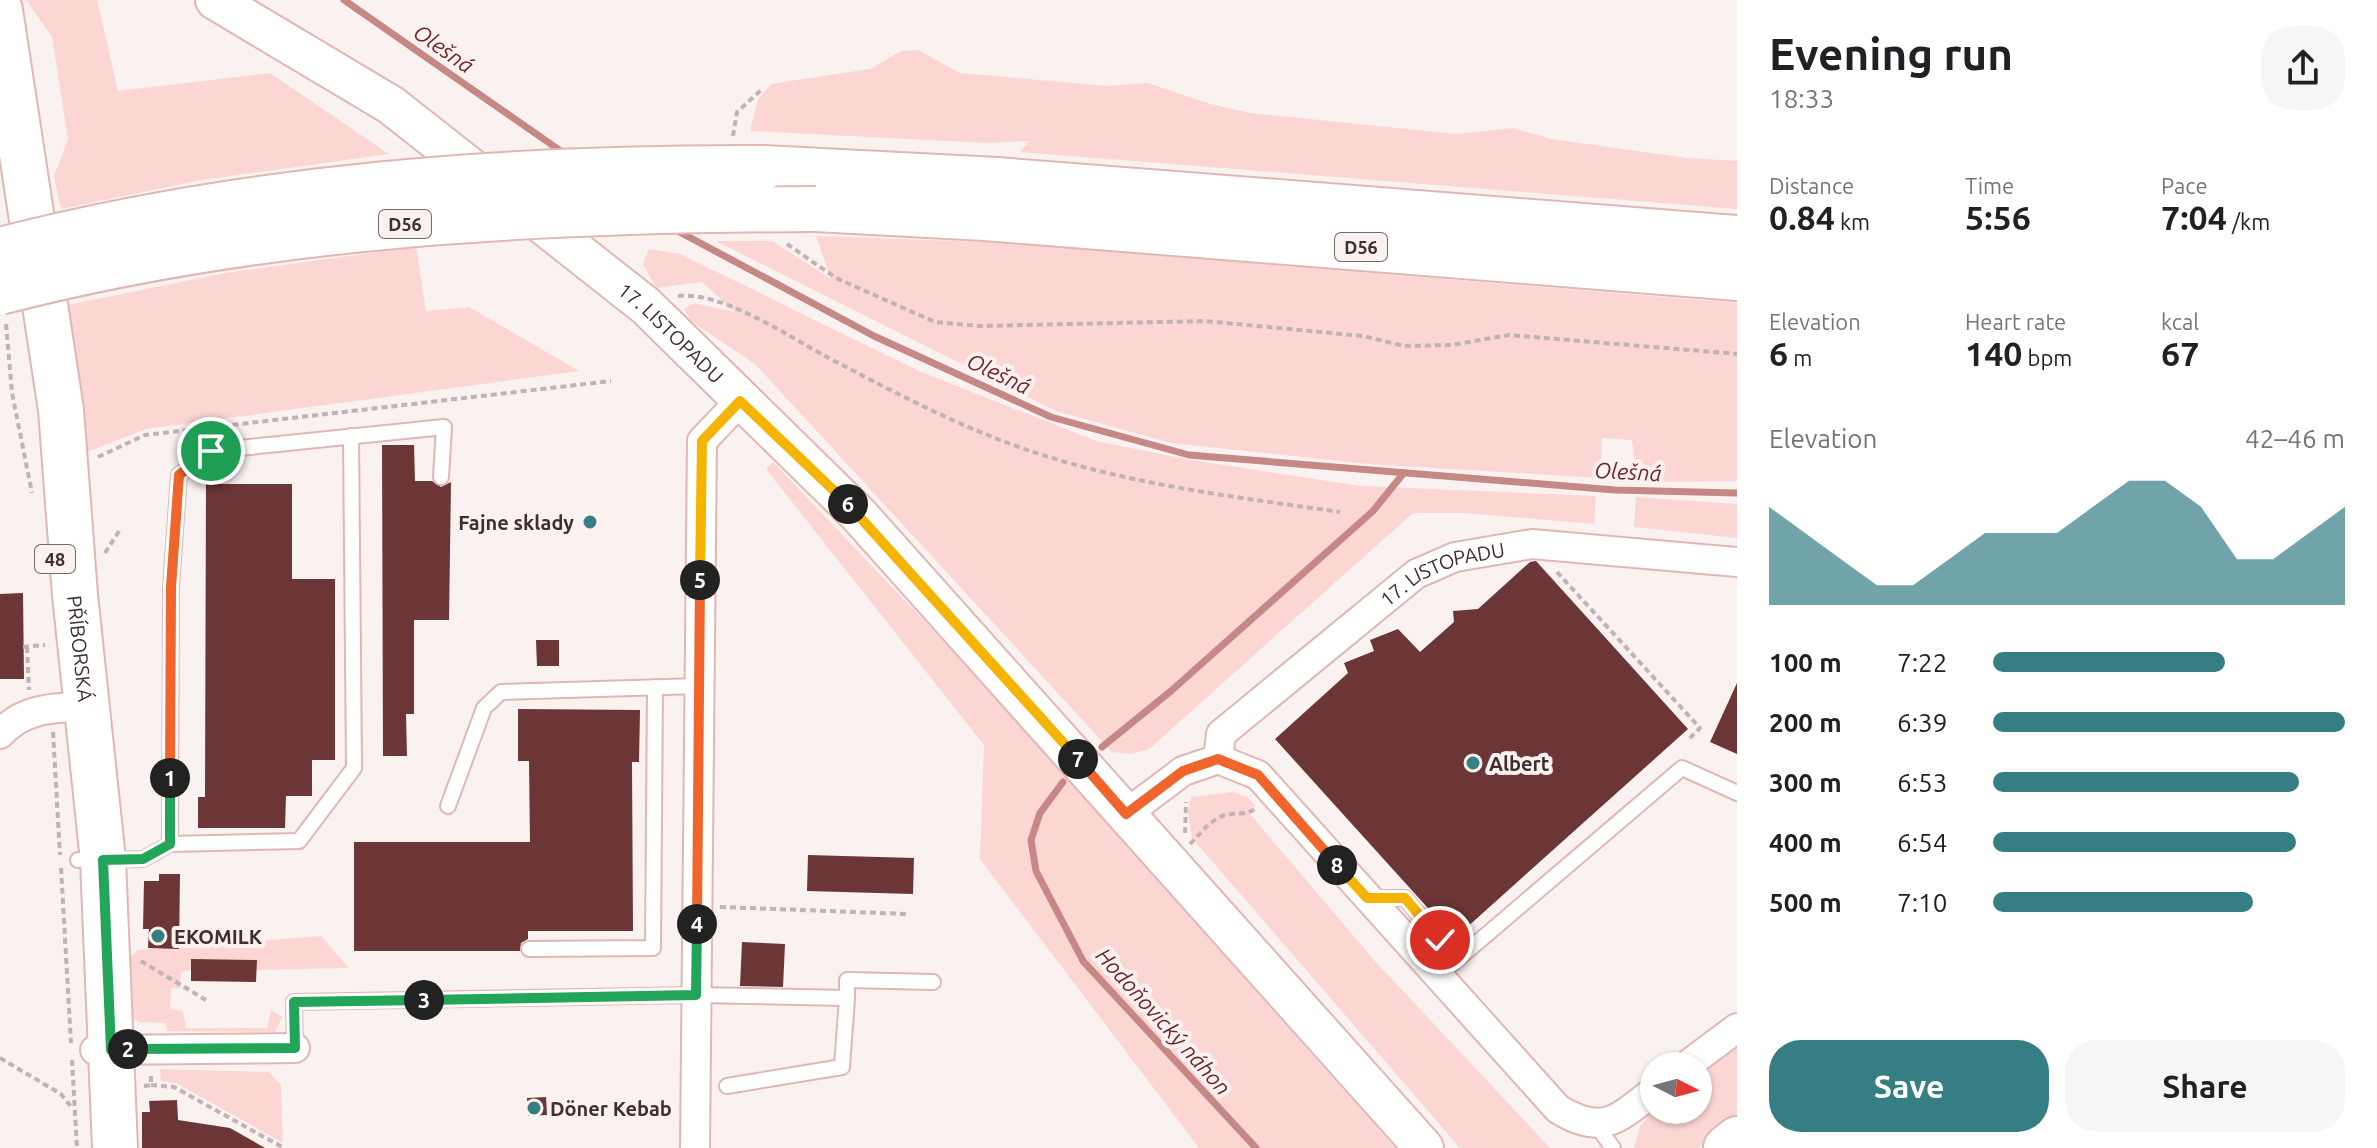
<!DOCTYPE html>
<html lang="en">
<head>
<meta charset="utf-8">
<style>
  body { margin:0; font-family:Ubuntu,sans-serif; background:#f6f6f6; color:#202124; height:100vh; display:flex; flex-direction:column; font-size:30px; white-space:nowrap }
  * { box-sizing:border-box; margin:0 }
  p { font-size:26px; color:#757577 }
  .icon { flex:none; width:44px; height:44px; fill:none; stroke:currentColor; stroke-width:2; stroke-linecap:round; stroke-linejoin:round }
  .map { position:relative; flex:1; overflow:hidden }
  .panel { display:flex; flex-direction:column; background:#fff; width:640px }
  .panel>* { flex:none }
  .needle { width:52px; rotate:96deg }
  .tools { position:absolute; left:1640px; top:1052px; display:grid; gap:16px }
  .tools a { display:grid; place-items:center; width:72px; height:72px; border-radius:50%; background:#fff; box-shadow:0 2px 6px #0004; font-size:40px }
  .pin { position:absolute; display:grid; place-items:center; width:68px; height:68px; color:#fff; margin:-34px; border:4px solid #fff; border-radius:50%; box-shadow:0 2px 8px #0007 }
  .km { position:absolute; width:40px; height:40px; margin:-20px; border-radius:50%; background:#222; color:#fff; font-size:22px; line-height:40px; text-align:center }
  .round { display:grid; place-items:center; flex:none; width:84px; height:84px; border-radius:32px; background:#f6f6f6 }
  .overview { display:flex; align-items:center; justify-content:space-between; height:136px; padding:0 32px }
  h1 { font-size:44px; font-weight:600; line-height:60px }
  .metrics { display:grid; grid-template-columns:repeat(3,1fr); gap:12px; height:136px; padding:8px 32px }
  .metrics div { display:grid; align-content:center }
  .metrics b { font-size:34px; font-weight:600 }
  .metrics small { font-size:22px; font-weight:400 }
  .metrics p { font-size:22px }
  .chart { height:224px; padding:16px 32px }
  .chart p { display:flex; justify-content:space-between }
  .chart svg { width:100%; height:144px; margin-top:8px; fill:#357e84; opacity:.7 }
  .button { display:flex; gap:16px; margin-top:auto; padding:16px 32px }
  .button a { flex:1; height:92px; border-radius:32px; background:#357e84; color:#fff; font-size:32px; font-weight:600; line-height:92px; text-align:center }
  .button a+a { background:#f6f6f6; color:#202124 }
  ul { padding:0 32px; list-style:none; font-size:26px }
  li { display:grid; grid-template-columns:128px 96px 1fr; align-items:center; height:60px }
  li i { height:20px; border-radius:10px; background:#357e84 }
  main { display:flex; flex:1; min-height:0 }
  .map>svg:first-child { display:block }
</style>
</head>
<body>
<main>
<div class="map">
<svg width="1737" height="1148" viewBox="0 0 1737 1148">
  <rect width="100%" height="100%" fill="#faf1f1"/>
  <!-- green -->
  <g fill="#fcd6d3">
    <polygon points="26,0 97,0 118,91 270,73 389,154 201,180 61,209 54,176 68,139 52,37"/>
    <polygon points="918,50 960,73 1108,86 1148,83 1207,103 1250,113 1456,134 1513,128 1551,139 1687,158 1737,161 1737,209 1020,152 1029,141 987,143 750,131 758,99 771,84 870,69 901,51"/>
    <polygon points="816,236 1008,243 1737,303 1737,481 1637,482 1632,440 1602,438 1600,478 1368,464 1171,443 1056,411 716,241 772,241 831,279"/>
    <polygon points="416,247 426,311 469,307 579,371 146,429 84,453 68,305 225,273"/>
    <polygon points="649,249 680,254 919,371 1096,441 1191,460 1360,486 1596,496 1594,524 1464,513 1413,513 1149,749 1131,754 1112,752 755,364 691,321 684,309 694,303 735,312 702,282 656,288 643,264"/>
    <polygon points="773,462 969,668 1395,1148 1199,1148 980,859 984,745 766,469"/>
    <polygon points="1636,497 1737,504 1737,538 1634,527"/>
    <polygon points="1233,792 1247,797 1255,805 1250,814 1373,959 1550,1148 1460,1148 1192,838 1188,812 1191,797"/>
    <polygon points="321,936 349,968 256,970 256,960 191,959 191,970 181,972 180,988 171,988 170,1009 183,1011 186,1028 267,1028 271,1010 282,1017 275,1032 167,1031 166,1023 139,1022 132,1017 131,956 138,950"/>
    <polygon points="1737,1042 1737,1115 1698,1148 1634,1148 1640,1127 1654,1109 1698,1110 1698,1070"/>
    <polygon points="160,1069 269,1072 281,1085 283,1143 176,1083 161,1081"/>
  </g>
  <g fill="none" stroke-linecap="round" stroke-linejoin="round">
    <!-- stream -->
    <g stroke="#c58885" stroke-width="7">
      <polyline points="344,0 565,154"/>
      <polyline points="674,229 874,336 1051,417 1189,455 1615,490 1737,493"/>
      <polyline points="1102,747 1171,691 1373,511 1403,474"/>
      <polyline points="1063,782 1040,813 1031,840 1036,871 1083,961 1256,1148"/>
    </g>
  </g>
  <!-- building -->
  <g fill="#6b3635">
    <polygon points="382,445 414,445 415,481 432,481 441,487 451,482 449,620 414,620 414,714 406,714 407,756 383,756"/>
    <polygon points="206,484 292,484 292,579 335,579 335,760 312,760 312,796 286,796 285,828 198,828 198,797 205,797"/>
    <polygon points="1536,561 1688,729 1455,938 1275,739 1348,673 1344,663 1374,651 1370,640 1398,629 1420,652 1454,622 1453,611 1478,609 1530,562"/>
    <polygon points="23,593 24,679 0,679 0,594"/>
    <polygon points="536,640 559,640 559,666 537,666"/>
    <polygon points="1737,683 1737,754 1710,742"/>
    <polygon points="518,709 640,710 639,762 632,762 633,931 528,931 528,939 521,943 520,951 354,951 354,842 530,842 529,761 518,761"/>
    <polygon points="808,855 914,858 913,894 807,891"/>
    <polygon points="159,874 180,874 179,949 148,948 149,929 143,929 144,881 159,881"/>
    <polygon points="742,942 785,944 783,987 740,986"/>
    <polygon points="191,959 257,960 256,982 191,981"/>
    <polygon points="546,1097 547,1115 528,1116 527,1098"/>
    <polygon points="177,1100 178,1120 230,1128 265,1148 142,1148 142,1112 150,1112 149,1101"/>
  </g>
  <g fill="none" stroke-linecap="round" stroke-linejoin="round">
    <!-- service casing -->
    <g stroke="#e1b7b4" stroke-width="18">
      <g id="service">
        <polyline points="448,806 484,708 501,692 699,686"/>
        <polyline points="170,844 299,841 354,768 351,436"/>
        <polyline points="78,860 143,859 170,844 171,587 179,475 211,451 444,427 441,477"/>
        <polyline points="1370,898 1405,898 1440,940 1453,962"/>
        <polyline points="529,949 653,948 655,687"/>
        <polyline points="1438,976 1682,768 1737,793"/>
        <polyline points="295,1048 294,1002 696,995 847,998 847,980 933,982"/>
        <polyline points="727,1086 842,1067 847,998"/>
        <polyline points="1596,1125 1613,1148"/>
      </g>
    </g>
    <!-- minor casing -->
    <g stroke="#e1b7b4" stroke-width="32">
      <g id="minor">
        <path d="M 0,734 C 23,708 53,708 86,706"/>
        <path id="s1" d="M 1218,759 L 1221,734 L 1238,720 L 1416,574 L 1455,557 L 1532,544 L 1737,562"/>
        <path d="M 1126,814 L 1183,771 L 1218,759 L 1258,775 L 1558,1109 C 1602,1136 1617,1120 1654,1091"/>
        <polyline points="95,1050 295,1048"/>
        <polyline points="1686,1066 1737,1028"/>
        <polyline points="695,1148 702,441 740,401"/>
      </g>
    </g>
    <!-- secondary casing -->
    <g stroke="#e1b7b4" stroke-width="42">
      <g id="secondary">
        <path id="s2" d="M 215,0 L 391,105 L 646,306 L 858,514 L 1424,1148"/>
      </g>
    </g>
    <!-- primary casing -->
    <g stroke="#e1b7b4" stroke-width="48">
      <g id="primary">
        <path id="s3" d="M 0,10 L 61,410 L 75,595 L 103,860 L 115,1148"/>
        <polyline points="1726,1148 1737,1139"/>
      </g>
    </g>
    <!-- motorway casing -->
    <g stroke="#e1b7b4" stroke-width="48">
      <g id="motorway">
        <polyline points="763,168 997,180 1737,238"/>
        <polyline points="816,209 985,218 1737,278"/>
      </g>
    </g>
    <!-- path -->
    <g stroke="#bfb3b3" stroke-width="4" stroke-dasharray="6 4" stroke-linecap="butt">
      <polyline points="733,136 737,112 761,90"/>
      <polyline points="787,244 836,278 935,322 980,326 1205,321 1363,336 1404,346 1452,345 1509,335 1737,354"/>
      <path d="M 678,296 C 722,291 788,336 827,357 C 886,388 946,420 1008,443 C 1114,483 1229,496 1340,512"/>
      <polyline points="6,324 12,393 32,493"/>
      <polyline points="98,457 145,435 611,381"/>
      <polyline points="105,553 121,528"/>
      <polyline points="1557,572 1700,728 1687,741"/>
      <polyline points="23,647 45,645"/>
      <polyline points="27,647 29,690"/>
      <polyline points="53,732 60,855"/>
      <polyline points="1185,833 1186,802"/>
      <path d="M 1190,844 C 1201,833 1210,820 1225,815 C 1237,812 1246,816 1256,808"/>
      <polyline points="61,868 71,1043"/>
      <polyline points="720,907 908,914"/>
      <polyline points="141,961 206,1000"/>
      <polyline points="0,1058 61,1094 73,1109"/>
      <polyline points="72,1060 77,1148"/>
      <polyline points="151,1085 174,1087 284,1148"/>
      <polyline points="144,1086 151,1085 151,1073"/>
    </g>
    <!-- service -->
    <use href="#service" stroke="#fff" stroke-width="14"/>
    <!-- minor -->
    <use href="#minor" stroke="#fff" stroke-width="28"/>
    <!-- secondary -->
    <use href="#secondary" stroke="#fff" stroke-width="38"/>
    <!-- primary -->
    <use href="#primary" stroke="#fff" stroke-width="44"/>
    <!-- motorway -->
    <use href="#motorway" stroke="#fff" stroke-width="44"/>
    <!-- motorway-bridge casing -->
    <g stroke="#e1b7b4" stroke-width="48" stroke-linecap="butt">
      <g id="motorway-bridge">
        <path d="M 0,250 C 249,186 507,167 763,168"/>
        <path d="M 0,292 C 267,223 541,210 816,209"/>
      </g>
    </g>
    <!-- motorway-bridge -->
    <use href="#motorway-bridge" stroke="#fff" stroke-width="44"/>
  </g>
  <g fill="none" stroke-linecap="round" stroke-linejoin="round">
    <!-- split-1 casing -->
    <g stroke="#fff" stroke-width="16">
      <polyline id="split-1" points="170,778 171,587 179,475 211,451"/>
    </g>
    <!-- split-2 casing -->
    <g stroke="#fff" stroke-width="16">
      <polyline id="split-2" points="128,1049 111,1050 103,860 143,859 170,844 170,778"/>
    </g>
    <!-- split-3 casing -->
    <g stroke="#fff" stroke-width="16">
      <polyline id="split-3" points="128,1049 295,1048 294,1002 424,1000"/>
    </g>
    <!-- split-4 casing -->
    <g stroke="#fff" stroke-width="16">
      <polyline id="split-4" points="424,1000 696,995 697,924"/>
    </g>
    <!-- split-5 casing -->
    <g stroke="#fff" stroke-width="16">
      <polyline id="split-5" points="697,924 700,580"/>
    </g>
    <!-- split-6 casing -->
    <g stroke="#fff" stroke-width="16">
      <polyline id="split-6" points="700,580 702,441 740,401 848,504"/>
    </g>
    <!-- split-7 casing -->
    <g stroke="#fff" stroke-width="16">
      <polyline id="split-7" points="848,504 1078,759"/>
    </g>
    <!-- split-8 casing -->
    <g stroke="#fff" stroke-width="16">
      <polyline id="split-8" points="1078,759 1126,814 1183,771 1218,759 1258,775 1337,865"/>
    </g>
    <!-- split-9 casing -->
    <g stroke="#fff" stroke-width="16">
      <polyline id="split-9" points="1337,865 1367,898 1405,898 1440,940"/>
    </g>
    <!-- split-1 -->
    <use href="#split-1" stroke="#f0652b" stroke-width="10"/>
    <!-- split-2 -->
    <use href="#split-2" stroke="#22a559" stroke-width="10"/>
    <!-- split-3 -->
    <use href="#split-3" stroke="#22a559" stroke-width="10"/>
    <!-- split-4 -->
    <use href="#split-4" stroke="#22a559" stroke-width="10"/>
    <!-- split-5 -->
    <use href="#split-5" stroke="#f0652b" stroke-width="10"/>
    <!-- split-6 -->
    <use href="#split-6" stroke="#f5b400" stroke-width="10"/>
    <!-- split-7 -->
    <use href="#split-7" stroke="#f5b400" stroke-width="10"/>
    <!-- split-8 -->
    <use href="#split-8" stroke="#f0652b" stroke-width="10"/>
    <!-- split-9 -->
    <use href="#split-9" stroke="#f5b400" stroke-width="10"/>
  </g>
  <!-- markers -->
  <g fill="#357e84" stroke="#faf1f1" stroke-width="3">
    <circle cx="590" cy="522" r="8"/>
    <circle cx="1473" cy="763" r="8"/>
    <circle cx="158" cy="936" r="8"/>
    <circle cx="534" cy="1108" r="8"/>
  </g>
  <g text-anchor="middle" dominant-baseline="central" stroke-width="8" stroke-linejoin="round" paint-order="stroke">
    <!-- shield labels -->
    <g fill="#faf1f1" stroke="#776868" stroke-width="2">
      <rect x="379" y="210" width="52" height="28" rx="6"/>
      <rect x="1335" y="233" width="52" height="28" rx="6"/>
      <rect x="35" y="545" width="40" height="28" rx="6"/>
    </g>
    <g font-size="18" font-weight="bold" fill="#3f2e2d">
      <text x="405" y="224">D56</text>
      <text x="1361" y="247">D56</text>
      <text x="55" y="559">48</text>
    </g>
    <!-- street labels -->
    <g font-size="20" fill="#3f2e2d" stroke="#faf1f1">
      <text stroke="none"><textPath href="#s2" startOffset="566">17. LISTOPADU</textPath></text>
      <text stroke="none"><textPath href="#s1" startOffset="302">17. LISTOPADU</textPath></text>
      <text stroke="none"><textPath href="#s3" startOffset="644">PŘÍBORSKÁ</textPath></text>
    </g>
    <!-- poi labels -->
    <g font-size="20" font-weight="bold" fill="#3f2e2d" stroke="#faf1f1" text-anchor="start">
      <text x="574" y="522" text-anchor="end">Fajne sklady</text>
      <text x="1489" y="763">Albert</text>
      <text x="174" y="936">EKOMILK</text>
      <text x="550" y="1108">Döner Kebab</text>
    </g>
    <!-- water labels -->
    <g font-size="22" font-style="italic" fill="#702526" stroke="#faf1f1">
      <text transform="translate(444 48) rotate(35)">Olešná</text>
      <text transform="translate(999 373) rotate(25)">Olešná</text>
      <text transform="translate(1628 471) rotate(3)">Olešná</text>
      <text transform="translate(1164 1021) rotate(48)">Hodoňovický náhon</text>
    </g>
  </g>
</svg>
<div class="tools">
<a><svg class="needle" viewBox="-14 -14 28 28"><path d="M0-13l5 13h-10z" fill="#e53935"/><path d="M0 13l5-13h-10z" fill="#757577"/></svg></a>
</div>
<div class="pin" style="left:211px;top:451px;background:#1e9e55"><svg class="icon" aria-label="arrive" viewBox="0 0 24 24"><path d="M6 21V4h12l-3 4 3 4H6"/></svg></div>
<div class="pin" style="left:1440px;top:940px;background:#d93025"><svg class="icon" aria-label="check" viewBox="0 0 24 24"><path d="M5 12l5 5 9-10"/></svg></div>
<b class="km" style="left:170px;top:778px">1</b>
<b class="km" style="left:128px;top:1049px">2</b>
<b class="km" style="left:424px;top:1000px">3</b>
<b class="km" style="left:697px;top:924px">4</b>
<b class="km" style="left:700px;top:580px">5</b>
<b class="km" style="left:848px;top:504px">6</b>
<b class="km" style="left:1078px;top:759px">7</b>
<b class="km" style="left:1337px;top:865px">8</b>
</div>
<section class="panel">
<div class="overview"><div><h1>Evening run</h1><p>18:33</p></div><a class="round"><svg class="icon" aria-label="share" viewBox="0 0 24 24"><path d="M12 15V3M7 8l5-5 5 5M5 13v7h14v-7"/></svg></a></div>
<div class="metrics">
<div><p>Distance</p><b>0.84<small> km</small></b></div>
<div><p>Time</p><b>5:56</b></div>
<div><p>Pace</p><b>7:04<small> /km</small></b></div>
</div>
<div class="metrics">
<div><p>Elevation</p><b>6<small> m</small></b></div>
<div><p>Heart rate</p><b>140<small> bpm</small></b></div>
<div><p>kcal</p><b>67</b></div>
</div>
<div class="chart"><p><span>Elevation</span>42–46 m</p>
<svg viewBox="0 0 160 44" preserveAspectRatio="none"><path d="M0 44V14L10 22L20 30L30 38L40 38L50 30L60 22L70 22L80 22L90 14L100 6L110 6L120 14L130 30L140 30L150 22L160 14V44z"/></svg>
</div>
<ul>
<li><b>100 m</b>7:22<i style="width:66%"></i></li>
<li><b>200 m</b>6:39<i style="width:100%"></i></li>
<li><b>300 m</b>6:53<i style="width:87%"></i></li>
<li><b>400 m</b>6:54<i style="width:86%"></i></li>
<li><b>500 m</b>7:10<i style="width:74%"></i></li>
</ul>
<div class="button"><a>Save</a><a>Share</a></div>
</section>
</main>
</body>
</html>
